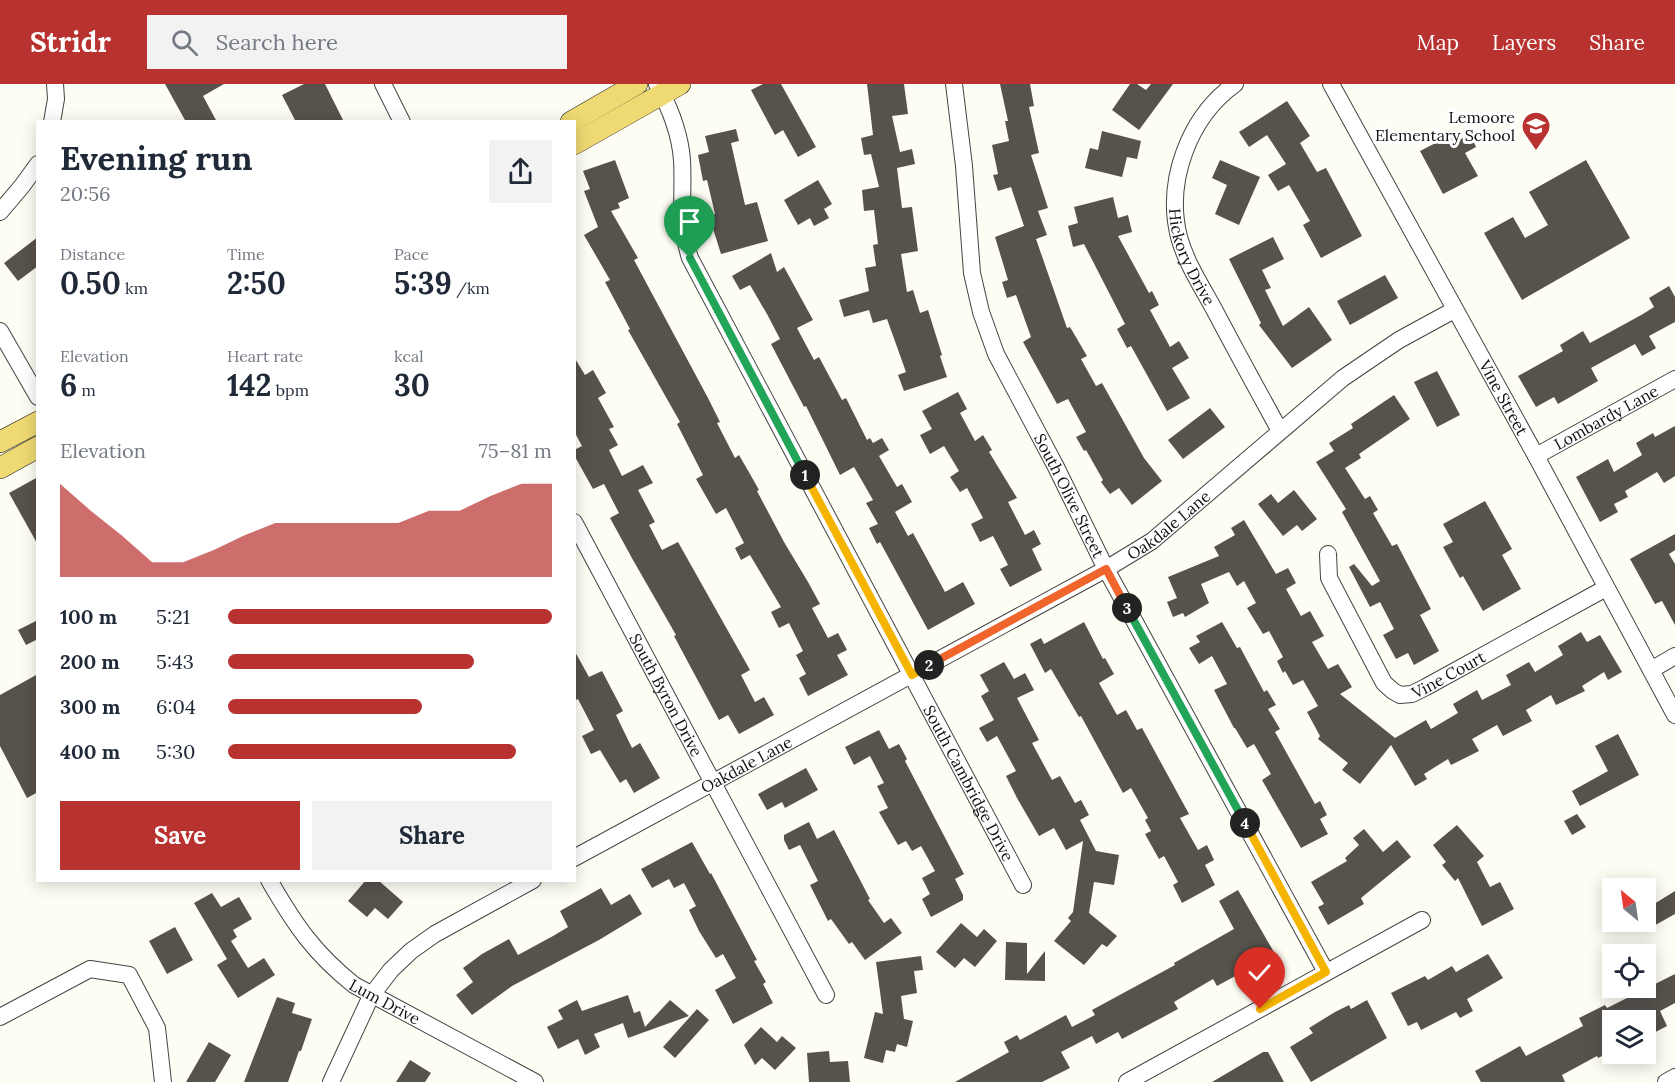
<!DOCTYPE html>
<html lang="en">
<head>
<meta charset="utf-8">
<style>
  body { margin:0; font-family:Lora,serif; background:#f2f2f3; color:#1f2937; height:100vh; display:flex; flex-direction:column; font-size:22px; white-space:nowrap }
  * { box-sizing:border-box; margin:0 }
  p { font-size:20px; color:#747a83 }
  .icon { flex:none; width:33px; height:33px; fill:none; stroke:currentColor; stroke-width:2; stroke-linecap:round; stroke-linejoin:round }
  .map { position:relative; flex:1; overflow:hidden }
  .details { position:absolute; left:36px; top:36px; width:540px; height:762px; display:flex; flex-direction:column; background:#fff; border-radius:0px; box-shadow:0 3px 15px #0003 }
  .details>* { flex:none }
  .needle { width:39px; rotate:331deg }
  .controls { position:absolute; left:1602px; top:794px; display:grid; gap:12px }
  .controls a { display:grid; place-items:center; width:54px; height:54px; border-radius:0px; background:#fff; box-shadow:0 3px 15px #0003; font-size:30px }
  .pin { position:absolute; display:grid; place-items:center; width:51px; height:51px; color:#fff; margin:-62px -26px; border-radius:50% 50% 50% 0; rotate:-45deg; box-shadow:0 0 6px #0007 }
  .pin .icon { rotate:45deg }
  .km { position:absolute; width:30px; height:30px; margin:-15px; border-radius:50%; background:#222; color:#fff; font-size:16px; line-height:30px; text-align:center }
  .round { display:grid; place-items:center; flex:none; width:63px; height:63px; border-radius:0px; background:#f2f2f3 }
  .headline { display:flex; align-items:center; justify-content:space-between; height:102px; padding:0 24px }
  h1 { font-size:33px; font-weight:700; line-height:45px }
  .metrics { display:grid; grid-template-columns:repeat(3,1fr); gap:9px; height:102px; padding:6px 24px }
  .metrics div { display:grid; align-content:center }
  .metrics b { font-size:30px; font-weight:700 }
  .metrics small { font-size:16px; font-weight:400 }
  .metrics p { font-size:16px }
  .chart { height:168px; padding:12px 24px }
  .chart p { display:flex; justify-content:space-between }
  .chart svg { width:100%; height:108px; margin-top:6px; fill:#b83230; opacity:.7 }
  .button { display:flex; gap:12px; margin-top:auto; padding:12px 24px }
  .button a { flex:1; height:69px; border-radius:0px; background:#b83230; color:#fff; font-size:24px; font-weight:700; line-height:69px; text-align:center }
  .button a+a { background:#f2f2f3; color:#1f2937 }
  ul { padding:0 24px; list-style:none; font-size:20px }
  li { display:grid; grid-template-columns:96px 72px 1fr; align-items:center; height:45px }
  li i { height:15px; border-radius:8px; background:#b83230 }
  header { display:flex; align-items:center; gap:36px; box-sizing:border-box; height:84px; padding:0 30px; background:#b83230; color:#fff }
  header strong { font-size:28px }
  nav { display:flex; gap:33px; margin-inline-start:auto; font-size:21px }
  .search { width:420px; height:54px; background:#f2f2f3; display:flex; align-items:center; gap:15px; box-sizing:border-box; padding:0 21px; border-radius:0px; color:#747a83; font-size:22px }
  .map>svg:first-child { display:block }
</style>
</head>
<body>
<header>
<strong>Stridr</strong>
<div class="search"><svg class="icon" aria-label="search" viewBox="0 0 24 24"><circle cx="10" cy="10" r="6"/><path d="M15 15l6 6"/></svg>Search here</div>
<nav><a>Map</a><a>Layers</a><a>Share</a></nav>
</header>
<div class="map">
<svg width="1675" height="998" viewBox="0 0 1675 998">
  <rect width="100%" height="100%" fill="#fefdf4"/>
  <!-- building -->
  <g fill="#58524d">
    <polygon points="165,0 224,0 203,12 217,38 186,38"/>
    <polygon points="304,0 325,0 344,38 296,38 282,11"/>
    <polygon points="763,0 781,0 816,63 798,73 783,46 775,51 751,6"/>
    <polygon points="867,0 904,0 908,30 892,32 900,68 912,65 915,80 897,84 902,124 912,123 918,167 901,170 907,208 913,206 920,229 928,226 942,271 940,272 947,293 904,307 898,291 906,288 887,235 873,239 869,226 844,233 839,216 869,207 865,184 876,182 873,161 878,160 874,126 864,127 862,106 879,103 871,70 864,71 861,54 873,51"/>
    <polygon points="1000,0 1030,0 1034,22 1029,23 1039,69 1031,71 1048,124 1038,127 1047,151 1036,155 1067,244 1070,243 1087,272 1081,275 1096,302 1102,299 1144,374 1162,397 1132,421 1119,404 1110,410 1101,398 1103,396 1086,366 1084,367 1076,353 1086,348 1068,315 1057,320 1023,258 1031,253 1016,211 1007,214 1002,198 1008,196 995,153 1024,142 1011,103 998,107 993,91 998,90 992,61 1009,57 1005,37 1008,37"/>
    <polygon points="1130,0 1137,0 1146,6 1151,0 1173,0 1139,46 1112,26"/>
    <polygon points="1287,17 1310,52 1300,59 1317,88 1326,84 1362,152 1321,174 1303,141 1310,137 1289,101 1278,107 1268,91 1286,80 1267,51 1249,63 1239,48"/>
    <polygon points="736,45 739,57 731,59 745,121 757,118 768,157 721,170 709,132 715,130 707,96 703,97 698,71 709,68 705,52"/>
    <polygon points="1102,47 1141,57 1137,75 1127,73 1122,93 1085,84 1090,64 1098,66"/>
    <polygon points="1455,49 1459,56 1470,50 1476,63 1465,69 1478,92 1443,110 1420,67"/>
    <polygon points="615,76 629,114 618,119 620,124 611,127 638,174 634,176 708,314 720,338 717,339 735,374 739,371 750,390 759,406 757,407 784,458 808,498 820,520 812,524 828,554 838,549 847,566 837,571 848,591 808,612 799,594 806,590 796,571 803,567 789,539 779,544 771,528 781,523 750,471 741,476 735,464 744,459 726,424 716,430 696,395 703,391 677,340 680,338 628,246 630,245 605,198 610,196 584,151 598,143 584,107 590,105 583,87"/>
    <polygon points="1220,76 1260,93 1239,141 1215,130 1227,101 1212,94"/>
    <polygon points="1586,76 1630,154 1522,216 1484,149 1513,133 1525,154 1548,141 1529,108"/>
    <polygon points="818,96 832,120 824,125 829,134 814,142 810,134 798,141 784,116"/>
    <polygon points="1113,113 1118,134 1128,131 1132,148 1118,152 1149,209 1152,207 1159,221 1150,226 1170,263 1179,257 1189,274 1172,284 1190,314 1167,327 1131,262 1127,264 1117,245 1125,240 1084,160 1073,163 1068,142 1078,139 1074,123"/>
    <polygon points="38,153 38,182 18,197 4,179"/>
    <polygon points="1273,153 1284,175 1262,186 1271,204 1265,206 1283,242 1309,223 1332,256 1292,284 1259,241 1261,239 1229,175"/>
    <polygon points="771,169 777,188 784,183 813,236 797,244 814,276 819,273 842,316 846,314 867,356 870,354 873,359 882,354 889,366 879,372 897,403 902,400 912,418 895,428 908,452 913,449 945,508 963,498 975,520 928,546 880,458 877,460 869,444 878,440 866,419 873,416 854,383 840,391 806,322 804,323 771,260 780,255 767,230 750,201 740,206 732,192"/>
    <polygon points="1385,191 1398,214 1350,241 1337,217"/>
    <polygon points="1669,202 1675,213 1675,238 1649,252 1656,264 1642,272 1635,260 1591,284 1598,297 1558,320 1554,313 1536,323 1518,292 1563,267 1560,261 1583,247 1590,259 1643,230 1654,223 1649,214"/>
    <polygon points="574,273 585,291 593,286 606,309 598,314 614,343 609,345 618,361 609,366 622,392 643,381 653,399 638,406 655,438 649,441 662,466 678,458 750,586 741,591 755,618 764,613 774,631 739,650 728,631 719,636 674,552 676,551 633,476 610,434 619,429 604,400 593,405 574,371 574,366 582,362 574,347"/>
    <polygon points="1437,287 1460,331 1437,343 1414,298"/>
    <polygon points="958,308 967,325 960,329 975,357 983,351 992,366 989,368 1017,414 1008,418 1025,451 1034,446 1041,460 1032,465 1042,486 1010,503 1000,485 1008,481 993,452 980,458 971,440 983,434 967,404 960,408 950,393 959,387 944,362 930,370 920,351 932,345 922,327"/>
    <polygon points="1394,311 1410,335 1359,370 1361,374 1345,384 1365,415 1370,412 1378,426 1373,429 1392,462 1397,460 1431,525 1420,531 1439,567 1414,581 1408,569 1396,575 1383,551 1394,545 1380,518 1370,523 1349,483 1354,480 1372,502 1380,497 1342,428 1346,425 1316,378 1334,367 1329,359 1353,344 1351,340"/>
    <polygon points="1210,324 1225,343 1183,375 1168,356"/>
    <polygon points="1675,342 1675,392 1664,399 1657,388 1625,407 1628,413 1614,420 1618,428 1600,438 1576,393 1608,375 1614,388 1642,371 1636,359 1653,349 1655,353"/>
    <polygon points="38,393 38,461 9,409"/>
    <polygon points="1294,406 1317,435 1302,447 1297,441 1283,452 1258,420 1271,410 1278,419"/>
    <polygon points="1485,417 1512,465 1502,471 1521,505 1483,527 1463,492 1460,494 1443,463 1453,458 1443,440"/>
    <polygon points="1244,436 1276,490 1288,484 1296,499 1286,505 1301,532 1310,527 1324,552 1312,558 1328,585 1338,580 1352,603 1340,610 1395,654 1426,636 1431,645 1458,629 1453,620 1477,606 1482,616 1511,601 1506,591 1529,578 1535,588 1563,571 1558,562 1581,548 1587,558 1600,551 1622,588 1608,596 1604,588 1582,602 1585,607 1556,621 1551,611 1526,626 1532,637 1503,652 1497,641 1472,655 1479,667 1451,681 1448,675 1424,690 1427,695 1415,702 1391,661 1360,700 1342,686 1348,679 1318,655 1320,652 1307,628 1318,622 1303,596 1293,601 1285,587 1283,589 1277,577 1283,573 1269,547 1263,550 1247,524 1256,519 1244,497 1237,502 1229,488 1201,500 1209,519 1185,533 1183,529 1173,533 1167,518 1177,514 1168,493 1219,472 1214,463 1235,451 1231,444"/>
    <polygon points="1675,450 1675,466 1669,470 1675,480 1675,541 1662,517 1655,520 1630,475"/>
    <polygon points="38,536 38,555 26,561 18,546"/>
    <polygon points="1084,538 1103,575 1105,574 1114,590 1099,599 1117,631 1126,626 1137,646 1142,644 1189,730 1180,734 1198,766 1207,761 1214,776 1205,781 1215,801 1182,819 1173,801 1178,798 1164,772 1159,775 1145,750 1151,747 1145,736 1148,734 1131,704 1123,709 1081,632 1079,633 1051,585 1045,589 1030,560 1041,554 1044,560"/>
    <polygon points="1222,538 1237,564 1240,563 1264,608 1267,606 1276,621 1268,625 1280,645 1275,648 1315,720 1320,717 1327,731 1320,735 1328,750 1301,764 1262,696 1271,690 1254,660 1247,664 1235,644 1234,644 1214,606 1227,600 1212,572 1199,580 1189,564 1200,558 1196,552"/>
    <polygon points="574,566 589,593 602,587 623,627 616,631 632,664 640,659 660,694 634,709 626,695 620,699 600,666 591,670 582,652 594,646 578,615 574,617"/>
    <polygon points="1004,578 1014,595 1025,589 1034,606 1017,614 1039,656 1032,659 1052,696 1060,692 1075,719 1081,716 1089,731 1080,736 1096,767 1119,771 1114,801 1094,798 1089,829 1117,852 1107,863 1102,860 1084,881 1054,857 1071,837 1068,834 1073,828 1083,757 1066,766 1054,744 1039,752 1017,714 1006,692 1016,687 997,652 987,658 979,644 994,636 981,612 989,607 980,591"/>
    <polygon points="38,590 38,708 27,714 0,662 0,611"/>
    <polygon points="879,646 889,665 899,660 907,675 905,677 964,790 955,795 963,811 963,816 931,833 922,815 930,810 922,794 935,787 921,762 912,767 906,757 898,761 887,742 879,728 888,724 877,702 884,699 870,672 854,681 845,663"/>
    <polygon points="1618,650 1639,691 1580,722 1572,707 1608,687 1595,662"/>
    <polygon points="806,684 818,706 785,724 782,718 767,726 758,710"/>
    <polygon points="1577,730 1586,743 1572,751 1564,737"/>
    <polygon points="809,738 817,755 834,746 870,815 868,816 884,839 891,834 902,849 865,876 852,858 849,860 831,835 828,837 810,801 818,797 800,761 789,766 784,756 784,751"/>
    <polygon points="1457,741 1484,772 1477,778 1490,803 1500,798 1514,825 1482,842 1458,794 1455,797 1442,781 1446,778 1433,761"/>
    <polygon points="1364,745 1383,768 1397,756 1411,773 1361,814 1364,820 1328,841 1318,823 1324,820 1311,798 1347,777 1345,774 1359,761 1353,754"/>
    <polygon points="692,758 710,790 711,789 757,876 754,877 766,898 763,900 773,919 733,940 715,906 736,894 723,870 716,874 699,847 689,826 696,822 684,799 674,804 669,795 652,804 641,785"/>
    <polygon points="366,796 378,796 403,818 388,835 375,824 367,833 348,817"/>
    <polygon points="601,804 611,821 630,810 642,830 599,856 512,902 472,931 456,911 473,898 463,884 482,870 509,855 518,871 553,852 568,843 560,827"/>
    <polygon points="1238,806 1275,870 1217,902 1213,895 1174,918 1178,925 1122,955 1118,948 1096,960 1092,952 1061,968 1070,984 1042,998 955,998 1009,968 1004,958 1017,951 1020,956 1066,931 1072,943 1095,931 1092,926 1175,881 1174,879 1234,845 1219,817"/>
    <polygon points="1675,807 1675,830 1650,844 1646,836 1646,825"/>
    <polygon points="212,809 221,823 239,813 252,835 233,846 237,853 231,857 248,884 264,874 275,891 238,914 217,881 227,875 194,819"/>
    <polygon points="961,839 977,853 984,845 997,857 975,883 964,874 955,884 936,868"/>
    <polygon points="175,843 193,876 167,890 149,857"/>
    <polygon points="1006,858 1027,859 1027,890 1045,867 1045,897 1005,896"/>
    <polygon points="1488,870 1503,894 1467,915 1473,927 1460,934 1456,928 1421,946 1417,938 1408,942 1391,909 1425,892 1428,896 1452,882 1456,888"/>
    <polygon points="921,872 923,886 914,887 917,909 901,912 904,935 913,937 907,963 897,960 895,968 886,966 883,979 864,974 875,928 883,930 876,878"/>
    <polygon points="1675,890 1675,919 1660,927 1667,942 1646,953 1646,936 1612,936 1612,967 1598,974 1597,972 1562,991 1565,998 1481,998 1475,987 1520,962 1526,972 1583,942 1579,934 1605,921 1607,924"/>
    <polygon points="628,911 634,929 640,927 645,943 670,916 689,932 628,954 623,939 594,950 600,963 585,971 578,955 558,965 547,943 563,935 558,926 577,916 582,927"/>
    <polygon points="277,913 295,919 292,929 312,935 301,967 299,967 288,998 244,998"/>
    <polygon points="1367,916 1387,954 1311,998 1290,963 1313,949 1309,944 1335,928 1349,921 1351,925"/>
    <polygon points="697,925 709,936 675,974 663,963"/>
    <polygon points="761,943 777,958 782,952 796,964 775,986 762,974 755,981 744,961"/>
    <polygon points="209,958 231,971 215,998 186,998"/>
    <polygon points="829,967 830,978 848,977 850,998 809,998 807,969"/>
    <polygon points="1263,968 1268,968 1284,998 1212,998"/>
    <polygon points="410,976 431,989 425,998 396,998"/>
  </g>
  <g fill="none" stroke-linecap="round" stroke-linejoin="round">
    <!-- minor casing -->
    <g stroke="#434343" stroke-width="18">
      <g id="minor">
        <polyline points="383,0 402,38"/>
        <path id="s1" d="M 657,0 C 670,24 680,49 682,76 C 684,112 678,138 690,174 L 1023,801"/>
        <path id="s2" d="M 954,0 L 964,82 L 972,189 L 981,228 L 996,270 L 1056,383 L 1106,485 L 1326,888"/>
        <path id="s3" d="M 1235,0 C 1189,33 1165,97 1179,153 C 1186,179 1202,203 1215,227 C 1236,267 1258,307 1280,347"/>
        <path id="s4" d="M 1331,0 L 1536,372 L 1675,631"/>
        <polyline points="52,38 56,15 55,0"/>
        <polyline points="0,128 22,102 38,80"/>
        <polyline points="0,247 38,313"/>
        <path id="s5" d="M 1536,372 L 1675,295"/>
        <path id="s6" d="M 574,438 L 826,911"/>
        <path id="s7" d="M 1328,470 L 1329,494 L 1384,599 L 1393,607 L 1400,611 L 1412,610 L 1426,603 L 1606,504"/>
        <polyline points="1651,586 1675,572"/>
        <path id="s8" d="M 574,774 L 1106,485 L 1152,457 L 1343,294 L 1399,256 L 1454,226"/>
        <path id="s9" d="M 269,796 C 295,841 314,869 354,901 L 535,998"/>
        <polyline points="0,933 90,885 129,891 157,944 163,998"/>
        <polyline points="331,998 371,912 391,886 411,867 435,850 533,796"/>
        <polyline points="1127,998 1422,836"/>
        <polyline points="1666,998 1675,993"/>
      </g>
    </g>
    <!-- major casing -->
    <g stroke="#212121" stroke-width="22">
      <g id="major">
        <polyline points="571,38 637,0"/>
        <polyline points="574,60 680,0"/>
        <polyline points="0,358 38,338"/>
        <polyline points="0,384 38,363"/>
      </g>
    </g>
    <!-- minor -->
    <use href="#minor" stroke="#fff" stroke-width="16"/>
    <!-- major -->
    <use href="#major" stroke="#efd973" stroke-width="21"/>
  </g>
  <g fill="none" stroke-linecap="round" stroke-linejoin="round">
    <!-- split-1 casing -->
    <g stroke="#fff" stroke-width="12">
      <polyline id="split-1" points="690,174 805,391"/>
    </g>
    <!-- split-2 casing -->
    <g stroke="#fff" stroke-width="12">
      <polyline id="split-2" points="805,391 912,591 929,581"/>
    </g>
    <!-- split-3 casing -->
    <g stroke="#fff" stroke-width="12">
      <polyline id="split-3" points="929,581 1106,485 1127,524"/>
    </g>
    <!-- split-4 casing -->
    <g stroke="#fff" stroke-width="12">
      <polyline id="split-4" points="1127,524 1245,739"/>
    </g>
    <!-- split-5 casing -->
    <g stroke="#fff" stroke-width="12">
      <polyline id="split-5" points="1245,739 1326,888 1260,925"/>
    </g>
    <!-- split-1 -->
    <use href="#split-1" stroke="#22a559" stroke-width="8"/>
    <!-- split-2 -->
    <use href="#split-2" stroke="#f5b400" stroke-width="8"/>
    <!-- split-3 -->
    <use href="#split-3" stroke="#f0652b" stroke-width="8"/>
    <!-- split-4 -->
    <use href="#split-4" stroke="#22a559" stroke-width="8"/>
    <!-- split-5 -->
    <use href="#split-5" stroke="#f5b400" stroke-width="8"/>
  </g>
  <!-- icons -->
  <defs>
    <g id="school-pin" transform="scale(1.5)"><path d="M0 17L-7.5 6A9.5 9.5 0 1 1 7.5 6Z" fill="#b83230" stroke="#fff"/><path d="M0-5L7-2L0 1L-7-2ZM-4 1L0 2.5L4 1V4Q0 6-4 4Z" fill="#fff"/></g>
  </defs>
  <g fill-rule="evenodd">
    <use href="#school-pin" x="1536" y="42"/>
  </g>
  <g text-anchor="middle" dominant-baseline="central" stroke-width="6" stroke-linejoin="round" paint-order="stroke">
    <!-- poi labels -->
    <g font-size="16" fill="#101010" stroke="#fff" text-anchor="end">
      <text x="1515" y="33">Lemoore<tspan x="1515" dy="18">Elementary School</tspan></text>
    </g>
    <!-- street labels -->
    <g font-size="16" fill="#101010" stroke="#fff">
      <text stroke="none"><textPath href="#s3" startOffset="195">Hickory Drive</textPath></text>
      <text stroke="none"><textPath href="#s4" startOffset="358">Vine Street</textPath></text>
      <text stroke="none"><textPath href="#s5" startOffset="80">Lombardy Lane</textPath></text>
      <text stroke="none"><textPath href="#s2" startOffset="434">South Olive Street</textPath></text>
      <text stroke="none"><textPath href="#s8" startOffset="682">Oakdale Lane</textPath></text>
      <text stroke="none"><textPath href="#s7" startOffset="216">Vine Court</textPath></text>
      <text stroke="none"><textPath href="#s6" startOffset="196">South Byron Drive</textPath></text>
      <text stroke="none"><textPath href="#s8" startOffset="196">Oakdale Lane</textPath></text>
      <text stroke="none"><textPath href="#s1" startOffset="774">South Cambridge Drive</textPath></text>
      <text stroke="none"><textPath href="#s9" startOffset="171">Lum Drive</textPath></text>
    </g>
  </g>
</svg>
<div class="controls">
<a><svg class="needle" viewBox="-14 -14 28 28"><path d="M0-13l5 13h-10z" fill="#e53935"/><path d="M0 13l5-13h-10z" fill="#747a83"/></svg></a>
<a><svg class="icon" aria-label="locate" viewBox="0 0 24 24"><circle cx="12" cy="12" r="6"/><path d="M12 2v4M12 18v4M2 12h4M18 12h4"/></svg></a>
<a><svg class="icon" aria-label="layers" viewBox="0 0 24 24"><path d="M12 4l9 5-9 5-9-5zM3 14l9 5 9-5"/></svg></a>
</div>
<div class="pin" style="left:690px;top:174px;background:#1e9e55"><svg class="icon" aria-label="arrive" viewBox="0 0 24 24"><path d="M6 21V4h12l-3 4 3 4H6"/></svg></div>
<div class="pin" style="left:1260px;top:925px;background:#d93025"><svg class="icon" aria-label="check" viewBox="0 0 24 24"><path d="M5 12l5 5 9-10"/></svg></div>
<b class="km" style="left:805px;top:391px">1</b>
<b class="km" style="left:929px;top:581px">2</b>
<b class="km" style="left:1127px;top:524px">3</b>
<b class="km" style="left:1245px;top:739px">4</b>
<section class="details">
<div class="headline"><div><h1>Evening run</h1><p>20:56</p></div><a class="round"><svg class="icon" aria-label="share" viewBox="0 0 24 24"><path d="M12 15V3M7 8l5-5 5 5M5 13v7h14v-7"/></svg></a></div>
<div class="metrics">
<div><p>Distance</p><b>0.50<small> km</small></b></div>
<div><p>Time</p><b>2:50</b></div>
<div><p>Pace</p><b>5:39<small> /km</small></b></div>
</div>
<div class="metrics">
<div><p>Elevation</p><b>6<small> m</small></b></div>
<div><p>Heart rate</p><b>142<small> bpm</small></b></div>
<div><p>kcal</p><b>30</b></div>
</div>
<div class="chart"><p><span>Elevation</span>75–81 m</p>
<svg viewBox="0 0 160 44" preserveAspectRatio="none"><path d="M0 44V6L10 17L20 27L30 38L40 38L50 33L60 27L70 22L80 22L90 22L100 22L110 22L120 17L130 17L140 11L150 6L160 6V44z"/></svg>
</div>
<ul>
<li><b>100 m</b>5:21<i style="width:100%"></i></li>
<li><b>200 m</b>5:43<i style="width:76%"></i></li>
<li><b>300 m</b>6:04<i style="width:60%"></i></li>
<li><b>400 m</b>5:30<i style="width:89%"></i></li>
</ul>
<div class="button"><a>Save</a><a>Share</a></div>
</section>
</div>
</body>
</html>
